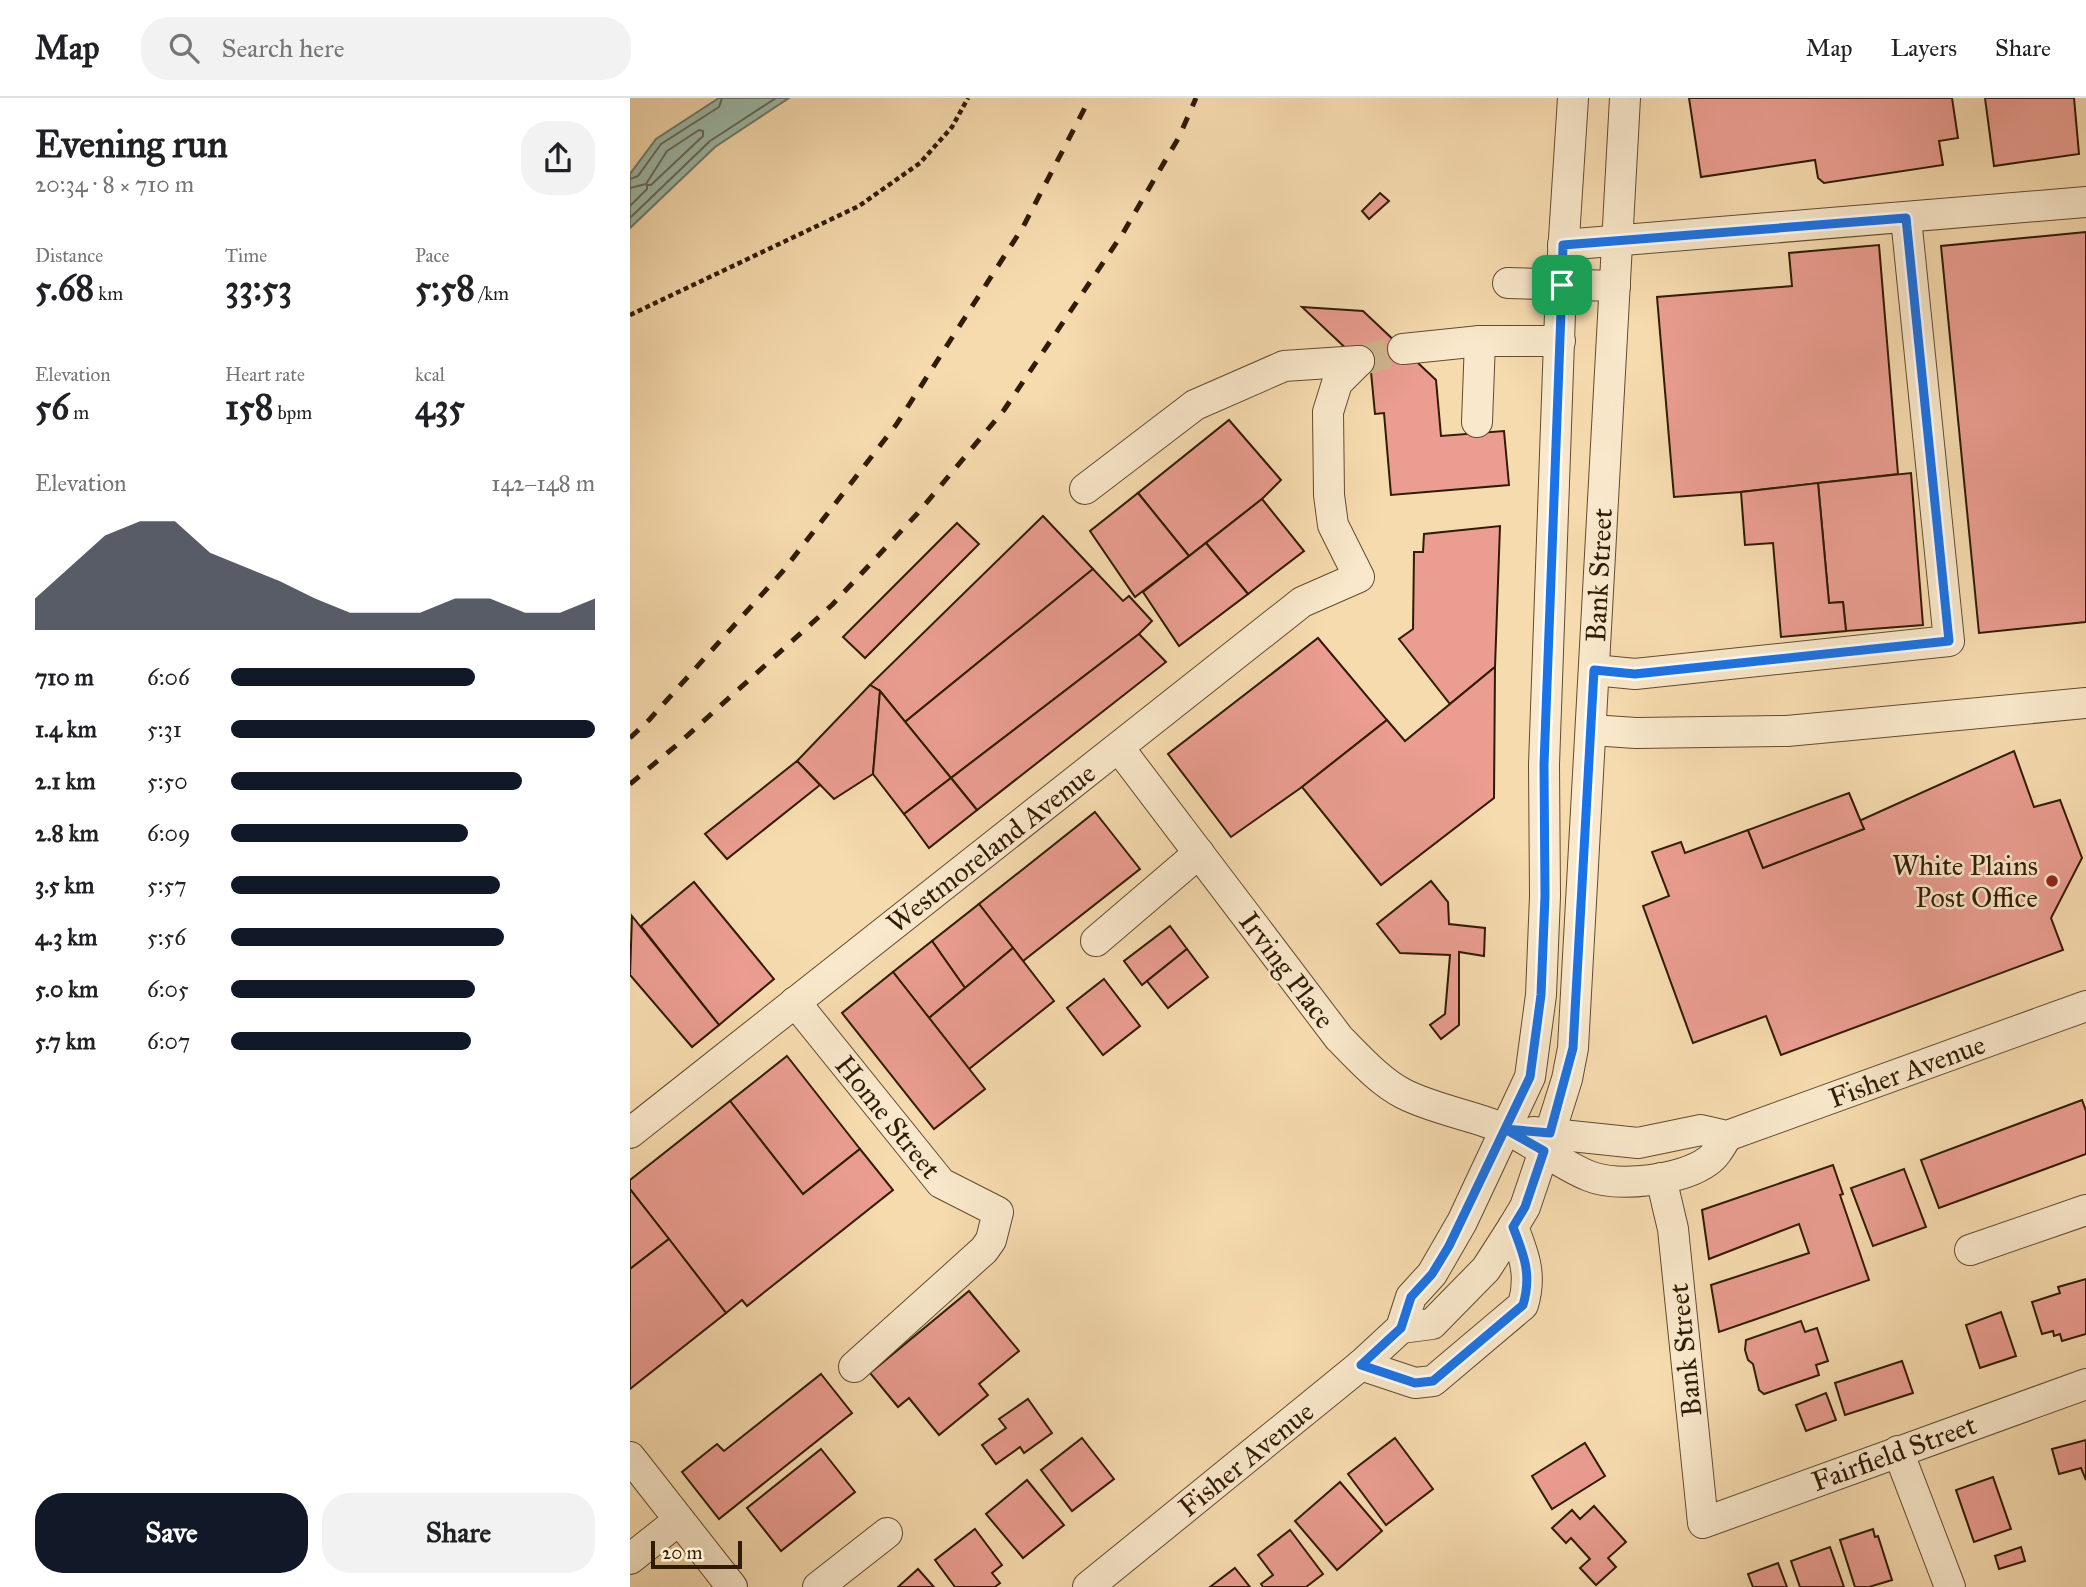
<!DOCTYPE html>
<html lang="en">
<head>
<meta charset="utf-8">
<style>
  body { margin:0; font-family:"IM FELL Great Primer",serif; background:#f2f2f2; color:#202124; height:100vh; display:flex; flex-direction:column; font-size:26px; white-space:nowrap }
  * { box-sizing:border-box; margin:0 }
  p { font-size:23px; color:#757577 }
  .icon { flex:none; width:38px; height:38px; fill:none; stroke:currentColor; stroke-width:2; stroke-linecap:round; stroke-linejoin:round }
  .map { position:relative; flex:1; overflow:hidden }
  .drawer { display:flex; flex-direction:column; background:#fff; width:630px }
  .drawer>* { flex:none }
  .scale { position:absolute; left:21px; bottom:18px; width:91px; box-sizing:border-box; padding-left:7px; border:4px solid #301b04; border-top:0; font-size:19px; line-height:24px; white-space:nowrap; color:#301b04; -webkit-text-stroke:5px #f9e8cb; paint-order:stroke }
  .pin { position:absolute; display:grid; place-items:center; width:60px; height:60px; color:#fff; margin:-30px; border-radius:14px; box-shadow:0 4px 10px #0006 }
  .round { display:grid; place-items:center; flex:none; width:74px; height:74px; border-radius:28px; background:#f2f2f2 }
  .head { display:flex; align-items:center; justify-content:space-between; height:119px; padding:0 35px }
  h1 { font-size:38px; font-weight:800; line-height:52px }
  .figures { display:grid; grid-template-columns:repeat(3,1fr); gap:10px; height:119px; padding:7px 35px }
  .figures div { display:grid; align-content:center }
  .figures b { font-size:35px; font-weight:800 }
  .figures small { font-size:19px; font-weight:400 }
  .figures p { font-size:19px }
  .chart { height:196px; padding:14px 35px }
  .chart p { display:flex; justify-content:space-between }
  .chart svg { width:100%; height:126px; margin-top:7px; fill:#111827; opacity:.7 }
  .action { display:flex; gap:14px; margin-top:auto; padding:14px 35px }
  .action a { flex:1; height:80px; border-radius:28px; background:#111827; color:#fff; font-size:28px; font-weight:800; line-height:80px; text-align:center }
  .action a+a { background:#f2f2f2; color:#202124 }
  ul { padding:0 35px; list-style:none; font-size:23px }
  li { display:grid; grid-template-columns:112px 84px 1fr; align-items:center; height:52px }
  li i { height:18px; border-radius:9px; background:#111827 }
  header { display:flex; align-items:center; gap:42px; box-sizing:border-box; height:98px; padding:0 35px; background:#fff; border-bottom:2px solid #e0e0e0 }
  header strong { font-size:33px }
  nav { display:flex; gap:38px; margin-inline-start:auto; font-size:24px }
  .search { width:490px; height:63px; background:#f2f2f2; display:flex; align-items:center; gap:18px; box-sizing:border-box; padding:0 24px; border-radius:28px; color:#757577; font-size:26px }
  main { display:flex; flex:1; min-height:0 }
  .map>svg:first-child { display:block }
</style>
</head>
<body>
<header>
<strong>Map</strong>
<div class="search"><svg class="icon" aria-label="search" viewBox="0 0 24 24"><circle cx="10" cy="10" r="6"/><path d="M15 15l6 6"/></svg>Search here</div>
<nav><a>Map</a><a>Layers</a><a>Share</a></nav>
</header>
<main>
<section class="drawer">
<div class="head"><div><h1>Evening run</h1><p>20:34 · 8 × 710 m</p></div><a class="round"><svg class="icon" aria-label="share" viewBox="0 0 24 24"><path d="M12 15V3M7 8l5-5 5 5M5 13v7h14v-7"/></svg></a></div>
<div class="figures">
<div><p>Distance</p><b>5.68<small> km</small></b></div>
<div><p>Time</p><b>33:53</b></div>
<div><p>Pace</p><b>5:58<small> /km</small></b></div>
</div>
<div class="figures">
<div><p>Elevation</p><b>56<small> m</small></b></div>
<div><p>Heart rate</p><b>158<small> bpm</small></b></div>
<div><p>kcal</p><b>435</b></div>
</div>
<div class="chart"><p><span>Elevation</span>142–148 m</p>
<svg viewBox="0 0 160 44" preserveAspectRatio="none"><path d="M0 44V33L10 22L20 11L30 6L40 6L50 17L60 22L70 27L80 33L90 38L100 38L110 38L120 33L130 33L140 38L150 38L160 33V44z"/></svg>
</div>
<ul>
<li><b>710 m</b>6:06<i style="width:67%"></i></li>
<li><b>1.4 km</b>5:31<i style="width:100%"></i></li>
<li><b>2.1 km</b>5:50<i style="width:80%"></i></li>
<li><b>2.8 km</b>6:09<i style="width:65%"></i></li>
<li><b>3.5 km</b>5:57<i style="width:74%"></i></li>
<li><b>4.3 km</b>5:56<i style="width:75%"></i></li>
<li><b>5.0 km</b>6:05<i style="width:67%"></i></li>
<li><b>5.7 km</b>6:07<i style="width:66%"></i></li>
</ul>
<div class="action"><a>Save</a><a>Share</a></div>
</section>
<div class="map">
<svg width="1456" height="1489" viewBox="0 0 1456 1489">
  <rect width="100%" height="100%" fill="#f6dbaf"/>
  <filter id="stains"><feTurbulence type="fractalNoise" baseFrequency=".00286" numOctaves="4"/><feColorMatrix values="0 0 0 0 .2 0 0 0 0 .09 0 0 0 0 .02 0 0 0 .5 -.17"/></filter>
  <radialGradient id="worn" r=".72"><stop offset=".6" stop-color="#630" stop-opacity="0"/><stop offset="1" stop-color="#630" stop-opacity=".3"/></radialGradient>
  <!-- water -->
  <polygon fill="#9dbbab" stroke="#717b68" stroke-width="2" points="89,0 159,0 85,49 0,130 0,76 26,41"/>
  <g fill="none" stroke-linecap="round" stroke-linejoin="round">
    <!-- shore -->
    <g stroke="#666b58" stroke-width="2">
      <polyline points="0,81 8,78 31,46 89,9 92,0"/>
      <polyline points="0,90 16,86 37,53 69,32 73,33 73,38 21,87 17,87 17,91 0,108"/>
      <polyline points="0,120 80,43 146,0"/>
    </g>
  </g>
  <!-- building -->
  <g fill="#ea9d90" stroke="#301b04" stroke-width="2">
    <polygon points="1059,0 1322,0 1328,40 1309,43 1313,67 1194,85 1188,80 1185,62 1071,79"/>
    <polygon points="1355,0 1444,0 1449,56 1364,68"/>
    <polygon points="750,95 759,103 739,121 732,113"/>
    <polygon points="1456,134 1456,524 1349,535 1311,148"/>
    <polygon points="1249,147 1268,376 1111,394 1044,399 1027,199 1162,188 1159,155"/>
    <polygon points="672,209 733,213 806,282 811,338 874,333 879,387 761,397 754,315 745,316 741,274"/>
    <polygon points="599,322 651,382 632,401 559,458 508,395"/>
    <polygon points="1281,375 1293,527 1216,533 1213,504 1199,505 1188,385"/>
    <polygon points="1188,385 1199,505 1213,504 1216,533 1151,539 1143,445 1115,447 1111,394"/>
    <polygon points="508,395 559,458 505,499 460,433"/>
    <polygon points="632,401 674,453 618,496 576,445"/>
    <polygon points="413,418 463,471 275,624 250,593 240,587"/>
    <polygon points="327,425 349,446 235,560 213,539"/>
    <polygon points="870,428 865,569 820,606 769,541 783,531 784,454 793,454 794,436"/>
    <polygon points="576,445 618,496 549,548 513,494"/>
    <polygon points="463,471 493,503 499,498 522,523 509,536 321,680 275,624"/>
    <polygon points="509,536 536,564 347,712 321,680"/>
    <polygon points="688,540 757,622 672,689 601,739 538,656"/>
    <polygon points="865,569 864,700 751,787 672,689 757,622 775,643"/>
    <polygon points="240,587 250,593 243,676 204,701 167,663"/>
    <polygon points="250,593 321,680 274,716 243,676"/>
    <polygon points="1384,653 1404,709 1430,702 1452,760 1421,820 1433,852 1151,957 1136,918 1063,945 1013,808 1039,798 1022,754 1051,744 1055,755 1118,732 1133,770 1234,731 1229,723"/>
    <polygon points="167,663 190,687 97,761 75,736"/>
    <polygon points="321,680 347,712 299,750 274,716"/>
    <polygon points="1219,695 1234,731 1133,770 1118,732"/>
    <polygon points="465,714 510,771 393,863 349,806"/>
    <polygon points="801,783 818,804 819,826 855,830 854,858 829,854 829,927 811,941 800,927 815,916 820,857 770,855 747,826"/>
    <polygon points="64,784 144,881 89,927 11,828"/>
    <polygon points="349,806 383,850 335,890 302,843"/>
    <polygon points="2,818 89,927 62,949 0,877"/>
    <polygon points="540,828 557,851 512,887 494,863"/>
    <polygon points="302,843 335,890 299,920 263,874"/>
    <polygon points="383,850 424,903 339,971 299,920"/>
    <polygon points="557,851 578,879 538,910 517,883"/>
    <polygon points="263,874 355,991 304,1031 212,915"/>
    <polygon points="474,881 510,928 473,957 437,910"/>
    <polygon points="157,958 230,1051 173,1096 100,1003"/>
    <polygon points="1452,1002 1456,1013 1456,1056 1309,1110 1291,1062"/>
    <polygon points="100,1003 173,1096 230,1051 263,1092 117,1208 112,1202 96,1215 0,1091 0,1082"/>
    <polygon points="1203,1067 1213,1096 1210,1097 1239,1182 1089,1234 1081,1187 1179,1155 1169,1126 1079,1161 1072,1112"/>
    <polygon points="1274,1071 1296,1129 1243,1148 1221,1090"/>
    <polygon points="0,1091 39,1141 0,1171"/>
    <polygon points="39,1141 96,1215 0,1291 0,1171"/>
    <polygon points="1456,1181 1456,1236 1432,1243 1430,1236 1424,1238 1423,1233 1412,1236 1402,1204 1430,1195 1428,1189"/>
    <polygon points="339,1193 389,1253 349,1286 358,1297 309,1337 279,1300 268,1309 240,1275"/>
    <polygon points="1371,1214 1386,1258 1350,1270 1336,1227"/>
    <polygon points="1171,1223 1175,1234 1187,1230 1198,1263 1186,1267 1189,1277 1134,1296 1129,1292 1123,1266 1118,1262 1115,1252 1116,1242"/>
    <polygon points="1272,1263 1283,1295 1215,1317 1205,1285"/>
    <polygon points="191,1276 222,1315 89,1421 52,1374 87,1346 94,1353"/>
    <polygon points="1196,1295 1206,1322 1176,1333 1166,1307"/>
    <polygon points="398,1301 422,1335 394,1355 390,1349 366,1366 352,1347 376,1330 369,1321"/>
    <polygon points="452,1340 484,1381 442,1413 411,1372"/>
    <polygon points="765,1340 803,1391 756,1427 718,1376"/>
    <polygon points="1456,1342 1456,1382 1451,1370 1429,1376 1422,1351"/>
    <polygon points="955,1345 975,1378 922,1411 902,1378"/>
    <polygon points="191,1351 225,1394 151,1453 117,1410"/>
    <polygon points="1363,1379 1381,1431 1344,1444 1326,1392"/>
    <polygon points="397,1382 434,1427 393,1460 356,1416"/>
    <polygon points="710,1384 752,1433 707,1472 665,1423"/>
    <polygon points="964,1408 996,1444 978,1460 986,1469 966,1487 950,1470 960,1461 941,1440 936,1445 922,1430 942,1412 950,1421"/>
    <polygon points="345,1431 372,1467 362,1475 370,1485 365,1489 325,1489 305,1462"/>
    <polygon points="1243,1431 1245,1439 1248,1438 1262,1482 1239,1489 1225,1489 1210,1442"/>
    <polygon points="660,1432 693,1476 676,1489 633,1489 631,1486 643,1477 628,1457"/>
    <polygon points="1200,1449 1214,1489 1170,1489 1161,1463"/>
    <polygon points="1391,1449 1395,1463 1369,1471 1365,1458"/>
    <polygon points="1148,1465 1157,1489 1123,1489 1118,1476"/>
    <polygon points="605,1470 620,1489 580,1489"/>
    <polygon points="288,1471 304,1489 268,1489"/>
  </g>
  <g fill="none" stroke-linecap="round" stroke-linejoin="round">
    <!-- minor-tunnel -->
    <polyline stroke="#ceb58d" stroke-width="30" stroke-dasharray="30 15" stroke-linecap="butt" points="729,263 773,251"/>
    <!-- minor casing -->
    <g stroke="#624b2f" stroke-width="32">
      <g id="minor">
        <polyline points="933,147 1456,104"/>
        <polyline points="878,185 985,188"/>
        <polyline points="773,251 850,243 930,243"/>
        <polyline points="847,324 850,243"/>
        <polyline points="455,391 565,307 654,268 729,263"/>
        <polyline points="964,572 1005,576 1319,543 1276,120"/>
        <polyline points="961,632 1006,635 1157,633 1456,605"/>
        <path d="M 489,650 L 709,940 C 729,960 749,983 774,996 C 806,1012 842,1017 875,1031 C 904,1044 929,1066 959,1078 C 988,1090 1053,1082 1078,1063 C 1086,1058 1092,1046 1097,1038"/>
        <polyline points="466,843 569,755"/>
        <polyline points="165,904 311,1085 368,1114 361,1142 354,1152 224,1269"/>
        <polyline points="903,1034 1008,1045 1071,1032 1097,1038 1456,908"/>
        <polyline points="0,1035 672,504 729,479 703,427 699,397 698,314 707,285 729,263"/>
        <polyline points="1031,1080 1043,1131 1073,1425 1456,1286"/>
        <polyline points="1340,1152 1456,1112"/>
        <polyline points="771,1230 802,1226 856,1171 883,1129 895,1109 920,1035 937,981 943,950 995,0"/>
        <path d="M 731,1267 L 785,1285 L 803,1283 L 893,1207 C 902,1177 894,1157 883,1129"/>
        <polyline points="1268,1353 1320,1489"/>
        <polyline points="0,1359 102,1489"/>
        <polyline points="0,1461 49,1422"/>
        <polyline points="188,1489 257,1435"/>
        <polyline points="458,1489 731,1267 771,1230 781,1199 802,1176 832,1124 900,979 911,897 915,798 914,667 931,187 943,0"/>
      </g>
    </g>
    <!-- path -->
    <polyline stroke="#301b04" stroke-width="4.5" stroke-dasharray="5 3.5" stroke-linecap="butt" points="0,217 229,108 290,65 322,29 338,0"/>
    <!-- minor -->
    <use href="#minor" stroke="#f9e8cb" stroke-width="30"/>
    <!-- rail -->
    <g stroke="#301b04" stroke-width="5" stroke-dasharray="12 12" stroke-linecap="butt">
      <polyline points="0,640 19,622 153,473 266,327 393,129 460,0"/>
      <polyline points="0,686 48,646 202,507 287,416 374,312 493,135 549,39 566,0"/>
    </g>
  </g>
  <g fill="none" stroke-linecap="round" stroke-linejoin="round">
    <!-- route casing -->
    <g stroke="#fff" stroke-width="14">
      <path id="route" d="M 932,187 L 914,667 L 915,798 L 911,897 L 900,979 L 875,1031 L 914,1053 L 895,1109 L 883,1129 C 894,1157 902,1177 893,1207 L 803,1283 L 785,1285 L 731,1267 L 771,1230 L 781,1199 L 802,1176 L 819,1148 L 875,1031 L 920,1035 L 943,950 L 964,572 L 1005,576 L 1319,543 L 1276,120 L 933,147 L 932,187"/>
    </g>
    <!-- route -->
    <use href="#route" stroke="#1a73e8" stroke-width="9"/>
  </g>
  <!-- markers -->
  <circle fill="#8f2418" stroke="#f9e8cb" stroke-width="2.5" cx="1422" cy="783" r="7"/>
  <g text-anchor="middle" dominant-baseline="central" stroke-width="5" stroke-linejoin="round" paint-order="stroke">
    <!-- street labels -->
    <g font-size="28" fill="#301b04" stroke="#f9e8cb">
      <text transform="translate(969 477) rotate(-87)">Bank Street</text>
      <text transform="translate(361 750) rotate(-38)">Westmoreland Avenue</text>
      <text transform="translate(657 872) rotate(53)">Irving Place</text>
      <text transform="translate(1277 973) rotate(-20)">Fisher Avenue</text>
      <text transform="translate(258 1019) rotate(51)">Home Street</text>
      <text transform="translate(1055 1252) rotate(-96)">Bank Street</text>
      <text transform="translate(1264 1355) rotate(-20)">Fairfield Street</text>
      <text transform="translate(616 1361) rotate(-39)">Fisher Avenue</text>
    </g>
    <!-- poi labels -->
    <g font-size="28" fill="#301b04" stroke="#f9e8cb" text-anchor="end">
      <text x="1408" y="767">White Plains<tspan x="1408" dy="32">Post Office</tspan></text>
    </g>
  </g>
  <rect width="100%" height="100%" filter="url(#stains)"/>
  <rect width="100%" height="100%" fill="url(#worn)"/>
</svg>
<div class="scale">20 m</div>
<div class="pin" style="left:932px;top:187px;background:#1e9e55"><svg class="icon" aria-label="arrive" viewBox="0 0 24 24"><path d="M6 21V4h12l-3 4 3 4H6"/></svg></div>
</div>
</main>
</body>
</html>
